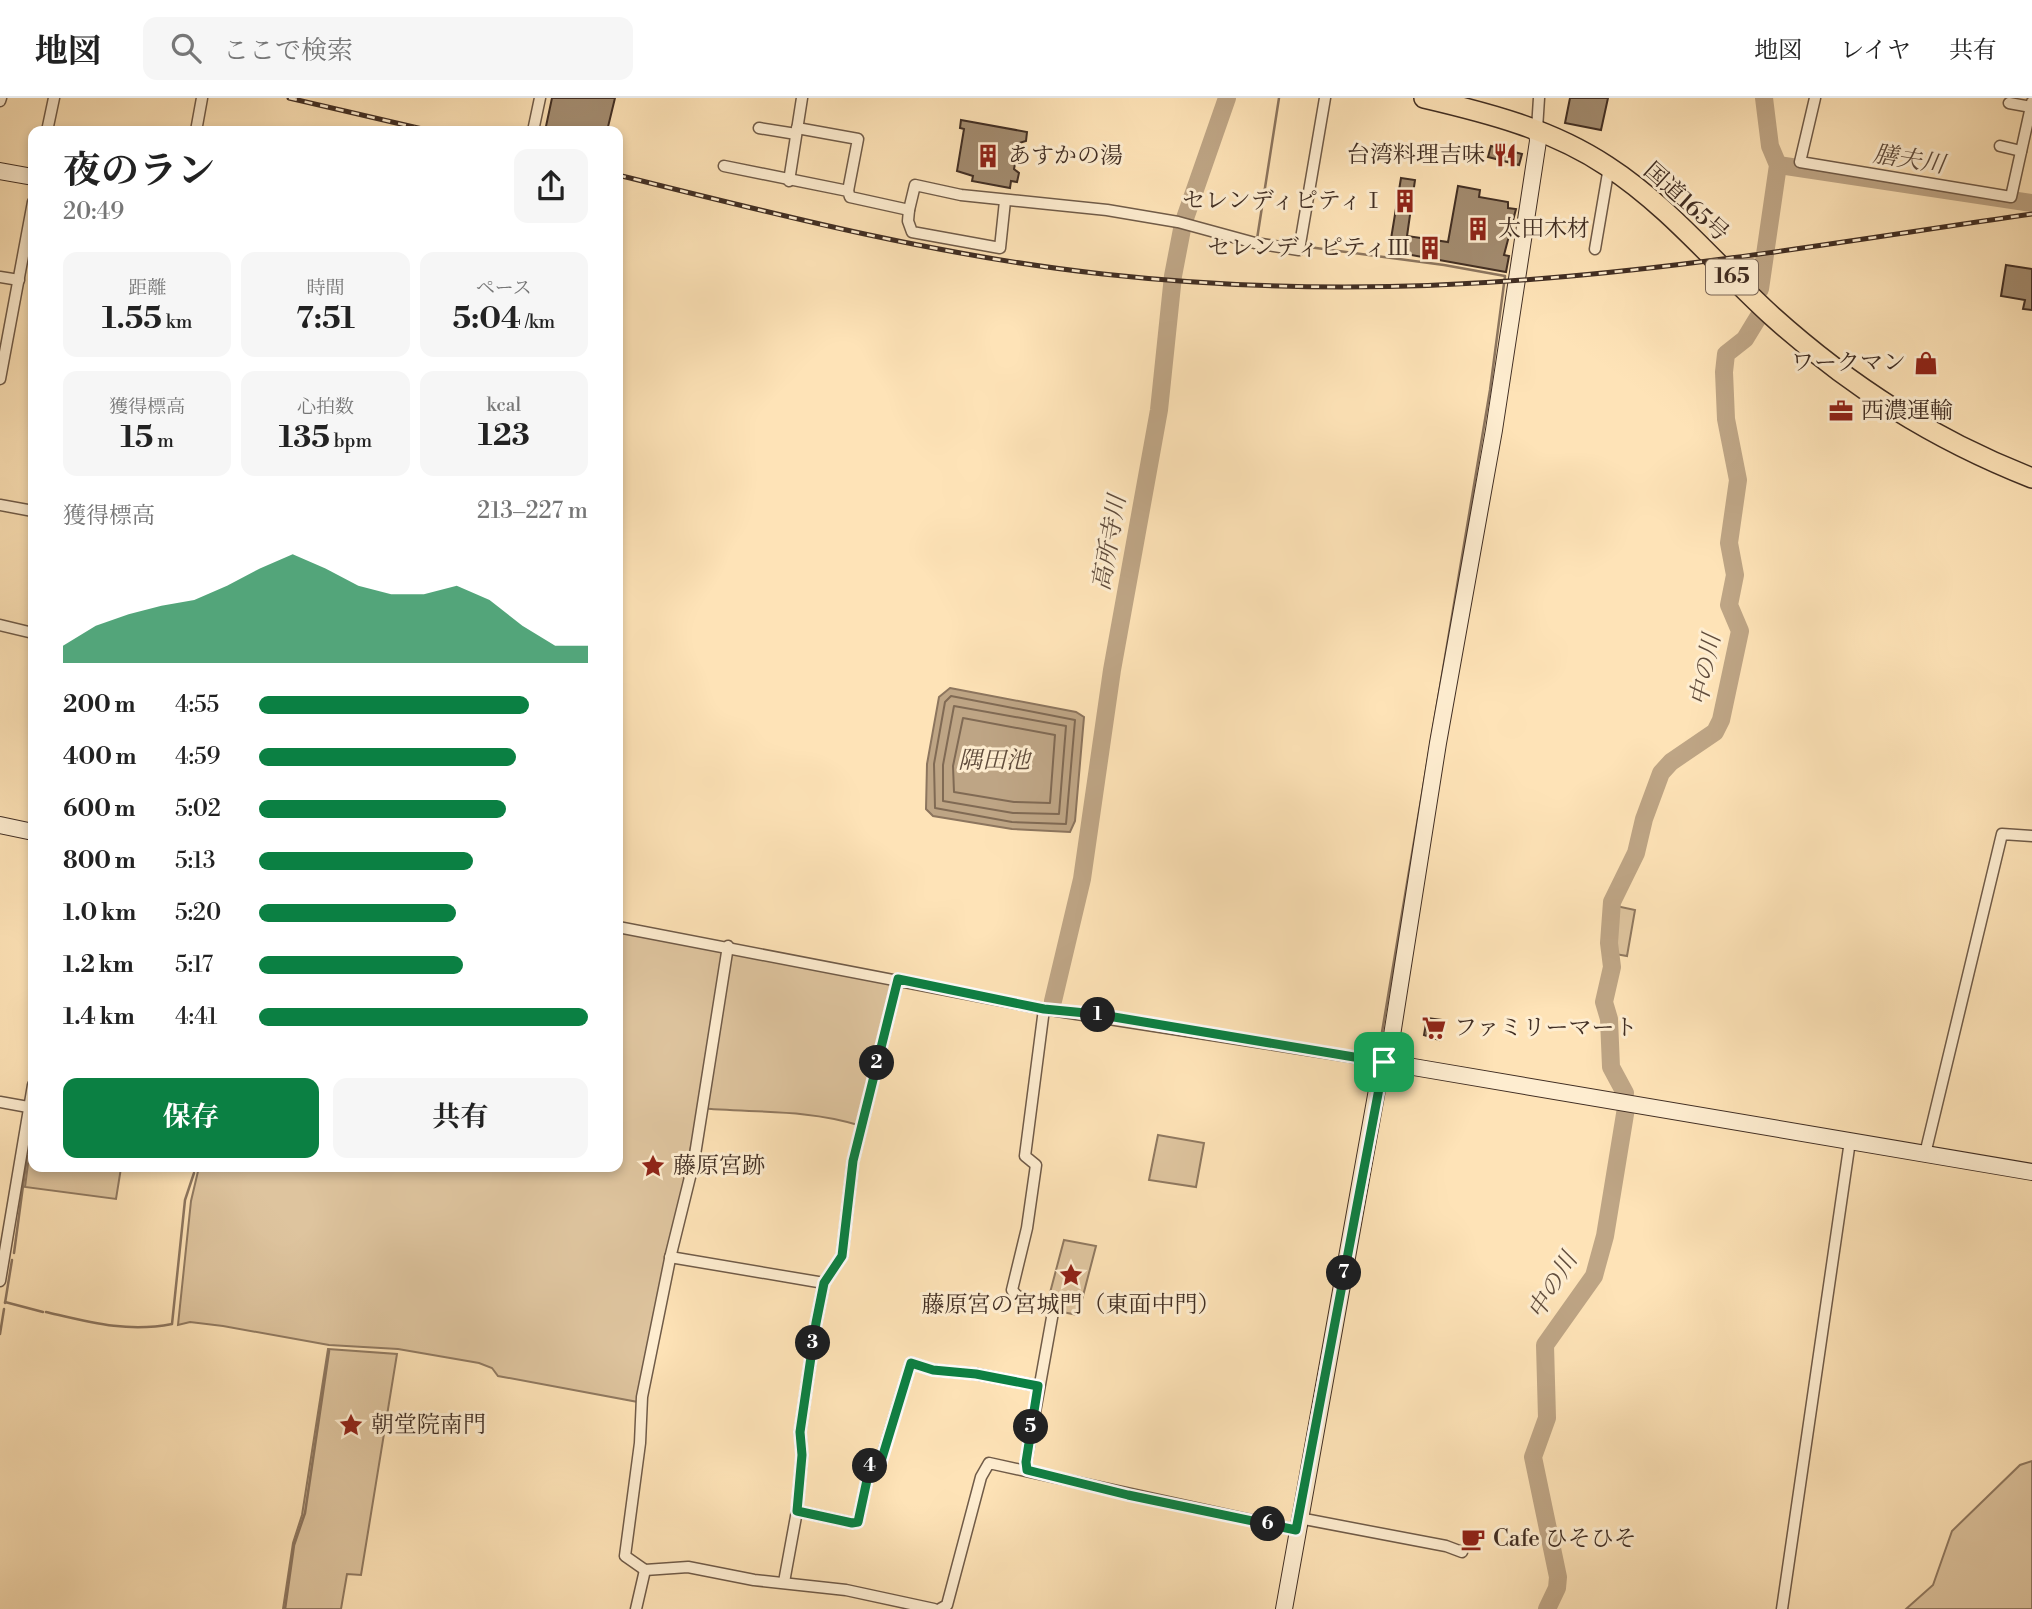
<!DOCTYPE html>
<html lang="ja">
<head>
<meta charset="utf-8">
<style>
  body { margin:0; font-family:"Libre Bodoni","Noto Serif JP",serif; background:#f6f6f6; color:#222; height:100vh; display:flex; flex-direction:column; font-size:26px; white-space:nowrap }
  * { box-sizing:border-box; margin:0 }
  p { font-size:23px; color:#767676 }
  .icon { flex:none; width:38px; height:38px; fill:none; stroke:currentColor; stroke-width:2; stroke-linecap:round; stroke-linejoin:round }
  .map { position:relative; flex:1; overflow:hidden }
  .details { position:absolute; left:28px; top:28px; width:595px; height:1046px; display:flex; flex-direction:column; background:#fff; border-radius:14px; box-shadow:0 4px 10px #0003 }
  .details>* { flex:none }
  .pin { position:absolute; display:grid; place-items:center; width:60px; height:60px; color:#fff; margin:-30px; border-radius:14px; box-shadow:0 4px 10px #0006 }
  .km { position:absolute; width:35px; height:35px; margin:-18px; border-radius:50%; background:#222; color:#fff; font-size:19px; line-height:35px; text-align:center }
  .round { display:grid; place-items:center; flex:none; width:74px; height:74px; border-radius:14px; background:#f6f6f6 }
  .head { display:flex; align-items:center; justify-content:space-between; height:119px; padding:0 35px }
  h1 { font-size:38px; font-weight:700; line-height:52px }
  .figures { display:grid; grid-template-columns:repeat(3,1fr); gap:10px; height:119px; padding:7px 35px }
  .figures div { display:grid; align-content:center; border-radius:14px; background:#f6f6f6; text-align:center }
  .figures b { font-size:30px; font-weight:700 }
  .figures small { font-size:19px; font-weight:400 }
  .figures p { font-size:19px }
  .chart { height:196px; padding:14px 35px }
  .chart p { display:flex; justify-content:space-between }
  .chart svg { width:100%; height:126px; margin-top:7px; fill:#0b8043; opacity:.7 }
  .cta { display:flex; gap:14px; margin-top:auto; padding:14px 35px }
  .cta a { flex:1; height:80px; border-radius:14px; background:#0b8043; color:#fff; font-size:28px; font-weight:700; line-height:80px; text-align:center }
  .cta a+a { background:#f6f6f6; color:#222 }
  ul { padding:0 35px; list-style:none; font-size:23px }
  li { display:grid; grid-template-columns:112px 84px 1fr; align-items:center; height:52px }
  li i { height:18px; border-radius:9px; background:#0b8043 }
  header { display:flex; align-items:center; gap:42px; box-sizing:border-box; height:98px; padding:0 35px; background:#fff; border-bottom:2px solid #e0e0e0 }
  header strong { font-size:33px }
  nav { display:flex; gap:38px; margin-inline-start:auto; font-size:24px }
  .search { width:490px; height:63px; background:#f6f6f6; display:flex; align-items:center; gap:18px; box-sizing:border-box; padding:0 24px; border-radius:14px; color:#767676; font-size:26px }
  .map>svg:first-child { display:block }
</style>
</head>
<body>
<header>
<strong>地図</strong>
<div class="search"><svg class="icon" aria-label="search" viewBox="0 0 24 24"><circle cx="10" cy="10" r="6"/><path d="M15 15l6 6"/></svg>ここで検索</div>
<nav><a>地図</a><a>レイヤ</a><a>共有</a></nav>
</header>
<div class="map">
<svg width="2032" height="1511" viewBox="0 0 2032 1511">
  <rect width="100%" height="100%" fill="#fee3b7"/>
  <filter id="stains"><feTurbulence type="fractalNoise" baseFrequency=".00286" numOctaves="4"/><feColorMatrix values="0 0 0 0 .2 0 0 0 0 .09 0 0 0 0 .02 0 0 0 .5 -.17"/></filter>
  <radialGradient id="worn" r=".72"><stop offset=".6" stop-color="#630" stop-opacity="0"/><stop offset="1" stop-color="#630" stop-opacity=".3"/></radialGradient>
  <!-- green -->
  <g fill="#dec49e" stroke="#907960" stroke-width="2">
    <polygon points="1616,808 1635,812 1627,858 1615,856"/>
    <path d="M 618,834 L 889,885 L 893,890 L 858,1027 C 807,1011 753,1015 699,1010 L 638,1304 L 498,1278 L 492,1270 L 479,1265 L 398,1251 L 329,1247 L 223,1228 L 190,1224 L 178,1227 L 191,1103 L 199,1069 L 618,1069 Z"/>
    <polygon points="1158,1037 1204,1045 1196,1089 1149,1082"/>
    <polygon points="29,1058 33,1059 33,1069 121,1070 116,1101 25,1089"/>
    <polygon points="1064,1142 1096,1148 1078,1217 1057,1213 1047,1206"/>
    <polygon points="328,1251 397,1256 361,1477 347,1476 341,1511 283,1511 293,1445 302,1417"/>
    <polygon points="2032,1363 2032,1511 1906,1511 1933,1487 1952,1433 2020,1367"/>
  </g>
  <!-- water -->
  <polygon fill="#bea585" stroke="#8c755e" stroke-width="2" points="950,590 1076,614 1084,619 1075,723 1070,734 1012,731 933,718 926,711 927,666 939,599"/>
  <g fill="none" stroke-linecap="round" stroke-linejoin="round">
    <!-- shore -->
    <g stroke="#806a54" stroke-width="2">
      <polygon points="951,598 1075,622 1066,726 1012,724 935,710 934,666 945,604"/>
      <polygon points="954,608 1066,628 1059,716 1013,715 943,703 943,667"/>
      <polygon points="963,620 1055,637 1050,705 1014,704 954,694 953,668"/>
    </g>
    <!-- stream -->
    <g stroke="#8c755e" stroke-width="2.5">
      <polyline points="1257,141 1279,0"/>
      <polyline points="1301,148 1444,167 1505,178 1490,292 1379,952"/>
      <polyline points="28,1054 33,1023"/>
      <polyline points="195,1072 196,1069"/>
      <polyline points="14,1155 27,1058"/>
      <polyline points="5,1204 43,1214"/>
      <polyline points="5,1205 12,1162"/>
      <path d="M 46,1214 C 89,1224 127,1235 172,1226 L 185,1102 L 194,1075"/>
      <polyline points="0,1236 4,1211"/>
      <polyline points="285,1511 294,1447 305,1415 329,1253"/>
    </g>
    <!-- river -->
    <g stroke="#bea585" stroke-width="18">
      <polyline points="1778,67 2032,105"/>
      <polyline points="1760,191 1778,67 1770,48 1764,0"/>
      <polyline points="1053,903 1082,781 1112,572 1159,312 1173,178 1183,126 1227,0"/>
      <polyline points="1625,995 1611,969 1609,921 1604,904 1612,869 1609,845 1612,804 1636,755 1644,721 1661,675 1671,664 1715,634 1721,622 1740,533 1729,507 1735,477 1729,445 1738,382 1726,321 1724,274 1726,256 1745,241 1759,218"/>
      <polyline points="1547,1511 1557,1490 1558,1479 1533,1359 1547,1320 1545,1247 1594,1178 1605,1138 1626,1010"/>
    </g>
  </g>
  <!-- building -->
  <g fill="#a38c70" stroke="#412e23" stroke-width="2">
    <polygon points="552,0 615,0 607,33 545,33"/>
    <polygon points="1570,0 1608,0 1601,32 1565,25"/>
    <polygon points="961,22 1027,34 1026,43 1019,45 1014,71 1019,75 1017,84 1011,83 1010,90 972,83 973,78 957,73 964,31 960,30"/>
    <polygon points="1491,48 1522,56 1519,67 1488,59"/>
    <polygon points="1401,80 1415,82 1407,138 1448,144 1458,88 1480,92 1479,99 1508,104 1508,110 1516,111 1504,157 1509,158 1506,174 1389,153"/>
    <polygon points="2006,167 2032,171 2032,212 2023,211 2025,202 2001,198"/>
    <polygon points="1427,920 1443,922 1439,942 1424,937"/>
  </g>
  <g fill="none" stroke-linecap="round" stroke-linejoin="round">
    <!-- street casing -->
    <g stroke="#705b48" stroke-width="13">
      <g id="street">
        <polyline points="1815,0 1800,64 2011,99 2032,4"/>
        <polyline points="0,3 1,0"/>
        <polyline points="2009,5 2031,9"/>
        <polyline points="759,30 796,36"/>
        <polyline points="797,30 858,41 848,93"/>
        <polyline points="1537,31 1539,0"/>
        <polyline points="47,33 54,0"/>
        <polyline points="196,33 202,0"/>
        <polyline points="533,33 540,0"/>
        <polyline points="2000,48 2021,53"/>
        <polyline points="724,68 848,93 850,99 909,112 915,87 961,97 1107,112 1178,124 1255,145 1299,152 1325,0"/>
        <polyline points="789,83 802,0"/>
        <polyline points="909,112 908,123 912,134 1000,150 1005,103"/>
        <polyline points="1595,151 1609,69"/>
        <polyline points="0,179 19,182"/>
        <polyline points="0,281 33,104"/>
        <polyline points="0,407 33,413"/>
        <polyline points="0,527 33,535"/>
        <polyline points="618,829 1044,911 1384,964"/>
        <polyline points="728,848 694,1063 671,1156 642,1299 640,1345 625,1458 645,1472 688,1469 754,1482 846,1492 934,1511"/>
        <polyline points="0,1004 28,1009"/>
        <polyline points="1925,1056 2002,736 2032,738"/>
        <polyline points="670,1159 824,1185"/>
        <polyline points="0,1183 33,987"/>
        <path d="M 1027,1372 L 1026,1364 L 1053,1214 C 1041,1202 1021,1206 1012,1192 L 1027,1130 L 1036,1067 L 1025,1058 L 1044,911"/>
        <polyline points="797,1413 852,1425 858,1424 870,1368 879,1369 911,1265 933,1272 976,1276 1038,1288"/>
        <polyline points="1299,1420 1446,1448 1462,1454"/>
        <polyline points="784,1484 797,1413 802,1357 800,1334 816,1225 824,1185 842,1158 853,1063 898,881"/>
        <polyline points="636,1511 645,1472"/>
        <polyline points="940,1511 947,1507 981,1379 989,1365 1296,1432"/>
        <polyline points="1782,1511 1850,1043"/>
      </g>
    </g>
    <!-- secondary casing -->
    <g stroke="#412e23" stroke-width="18">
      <g id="secondary">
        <polyline points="0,73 33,79"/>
        <polyline points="0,727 33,734"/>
        <polyline points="1384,964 2032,1074"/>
        <polyline points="1284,1511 1380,975 1390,950 1438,645 1494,332 1538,43 1537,31"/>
      </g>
    </g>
    <!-- highway casing -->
    <g stroke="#412e23" stroke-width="22">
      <path id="highway" d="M 1424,0 C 1488,15 1551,31 1607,68 C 1669,108 1718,169 1772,218 C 1851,289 1933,341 2032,380"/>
    </g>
    <!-- street -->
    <use href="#street" stroke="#feedd0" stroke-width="10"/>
    <!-- secondary -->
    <use href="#secondary" stroke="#feedd0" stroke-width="16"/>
    <!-- highway -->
    <use href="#highway" stroke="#fee3b7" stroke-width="19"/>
    <!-- rail casing -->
    <g stroke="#412e23" stroke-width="5">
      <g id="rail">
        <polyline points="289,0 431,33"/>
        <path d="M 618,77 C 778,117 938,158 1103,176 C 1250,192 1400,193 1548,180 C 1710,167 1871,139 2032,116"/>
      </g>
    </g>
    <!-- rail -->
    <use href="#rail" stroke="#feedd0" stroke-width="2.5" stroke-dasharray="8" stroke-linecap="butt"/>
  </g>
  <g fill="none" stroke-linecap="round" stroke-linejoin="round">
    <!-- route casing -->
    <g stroke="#fff" stroke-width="14">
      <polygon id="route" points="898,881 1044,911 1096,916 1384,964 1296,1432 1128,1397 1027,1372 1026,1364 1038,1288 976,1276 933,1272 911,1265 879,1370 870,1368 858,1424 852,1425 797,1413 802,1357 800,1334 816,1225 824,1185 842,1158 853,1063"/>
    </g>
    <!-- route -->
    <use href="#route" stroke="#0b8043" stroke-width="9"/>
  </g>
  <!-- icons -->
  <defs>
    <g id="restaurant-bare" transform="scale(1.89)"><path d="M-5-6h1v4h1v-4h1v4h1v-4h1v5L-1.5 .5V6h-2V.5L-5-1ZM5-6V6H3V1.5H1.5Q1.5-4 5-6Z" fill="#8f2418" stroke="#feedd0" stroke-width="2.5" paint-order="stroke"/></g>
    <g id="building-bare" transform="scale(1.89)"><path d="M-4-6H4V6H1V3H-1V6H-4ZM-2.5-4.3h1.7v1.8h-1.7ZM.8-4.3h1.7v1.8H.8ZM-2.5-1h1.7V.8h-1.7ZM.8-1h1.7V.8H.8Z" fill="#8f2418" stroke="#feedd0" stroke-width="2.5" paint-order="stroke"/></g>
    <g id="shop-bare" transform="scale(1.89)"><path d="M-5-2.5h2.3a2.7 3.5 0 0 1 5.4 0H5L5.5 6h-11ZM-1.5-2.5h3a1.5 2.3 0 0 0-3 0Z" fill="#8f2418" stroke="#feedd0" stroke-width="2.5" paint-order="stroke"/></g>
    <g id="office-bare" transform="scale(1.89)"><path d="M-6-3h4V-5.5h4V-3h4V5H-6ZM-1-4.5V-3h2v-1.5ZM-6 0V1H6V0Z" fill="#8f2418" stroke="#feedd0" stroke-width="2.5" paint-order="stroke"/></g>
    <g id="supermarket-bare" transform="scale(1.89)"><path d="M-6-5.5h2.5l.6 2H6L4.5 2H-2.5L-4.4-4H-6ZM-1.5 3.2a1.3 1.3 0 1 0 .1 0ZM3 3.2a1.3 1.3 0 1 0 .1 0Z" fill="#8f2418" stroke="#feedd0" stroke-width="2.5" paint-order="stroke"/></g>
    <g id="sight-bare" transform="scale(1.89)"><path d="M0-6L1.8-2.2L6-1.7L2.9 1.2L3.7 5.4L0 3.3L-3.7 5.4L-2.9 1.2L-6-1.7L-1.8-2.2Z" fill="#8f2418" stroke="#feedd0" stroke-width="2.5" paint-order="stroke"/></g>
    <g id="cafe-bare" transform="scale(1.89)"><path d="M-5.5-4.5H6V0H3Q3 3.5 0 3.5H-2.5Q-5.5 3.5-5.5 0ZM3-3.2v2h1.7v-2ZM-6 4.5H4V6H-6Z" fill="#8f2418" stroke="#feedd0" stroke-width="2.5" paint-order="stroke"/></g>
  </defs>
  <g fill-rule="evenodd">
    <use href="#restaurant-bare" x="1505" y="57"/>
    <use href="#building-bare" x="988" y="58"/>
    <use href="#building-bare" x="1405" y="103"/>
    <use href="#building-bare" x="1478" y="131"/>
    <use href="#building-bare" x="1430" y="150"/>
    <use href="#shop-bare" x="1926" y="265"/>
    <use href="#office-bare" x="1841" y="313"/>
    <use href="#supermarket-bare" x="1434" y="930"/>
    <use href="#sight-bare" x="653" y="1068"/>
    <use href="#sight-bare" x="1071" y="1177"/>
    <use href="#sight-bare" x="351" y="1327"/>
    <use href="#cafe-bare" x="1473" y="1441"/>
  </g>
  <g text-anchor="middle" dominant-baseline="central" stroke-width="6" stroke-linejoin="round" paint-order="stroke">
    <!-- shield labels -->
    <rect fill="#feedd0" stroke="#7a6757" stroke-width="2" x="1706" y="161.5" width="52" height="35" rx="5"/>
    <g font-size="21" font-weight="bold" fill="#412e23">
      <text x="1732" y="179">165</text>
    </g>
    <!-- poi labels -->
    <g font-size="23" fill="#412e23" stroke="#feedd0" text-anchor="start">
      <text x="1485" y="57" text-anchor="end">台湾料理吉味</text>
      <text x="1008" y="58">あすかの湯</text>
      <text x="1385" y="103" text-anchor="end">セレンディピティⅠ</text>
      <text x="1498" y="131">太田木材</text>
      <text x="1410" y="150" text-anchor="end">セレンディピティⅢ</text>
      <text x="1906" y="265" text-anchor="end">ワークマン</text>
      <text x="1861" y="313">西濃運輸</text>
      <text x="1454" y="930">ファミリーマート</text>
      <text x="673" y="1068">藤原宮跡</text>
      <text x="1071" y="1207" text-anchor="middle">藤原宮の宮城門（東面中門）</text>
      <text x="371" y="1327">朝堂院南門</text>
      <text x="1493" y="1441">Cafe ひそひそ</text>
    </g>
    <!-- street labels -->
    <g font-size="23" fill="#412e23" stroke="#feedd0">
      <text transform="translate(1686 104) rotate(42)">国道165号</text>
    </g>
    <!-- water labels -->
    <g font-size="24" font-style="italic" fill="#604c3c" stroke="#feedd0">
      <text transform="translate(1909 62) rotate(9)">膳夫川</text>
      <text transform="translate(1110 445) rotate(-80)">高所寺川</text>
      <text transform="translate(1706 572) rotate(-79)">中の川</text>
      <text x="994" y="663">隅田池</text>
      <text transform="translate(1553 1188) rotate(-59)">中の川</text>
    </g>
  </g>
  <rect width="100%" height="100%" filter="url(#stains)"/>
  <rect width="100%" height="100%" fill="url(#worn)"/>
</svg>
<div class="pin" style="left:1384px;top:964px;background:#1e9e55"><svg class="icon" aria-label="arrive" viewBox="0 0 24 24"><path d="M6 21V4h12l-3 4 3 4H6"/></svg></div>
<b class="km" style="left:1098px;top:917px">1</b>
<b class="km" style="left:877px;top:965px">2</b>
<b class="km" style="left:813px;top:1245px">3</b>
<b class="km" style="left:870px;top:1368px">4</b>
<b class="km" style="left:1031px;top:1329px">5</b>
<b class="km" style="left:1268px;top:1426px">6</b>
<b class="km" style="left:1344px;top:1175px">7</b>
<section class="details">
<div class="head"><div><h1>夜のラン</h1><p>20:49</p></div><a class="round"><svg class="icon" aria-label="share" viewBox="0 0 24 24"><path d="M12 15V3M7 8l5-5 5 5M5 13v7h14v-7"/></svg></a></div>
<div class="figures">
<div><p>距離</p><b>1.55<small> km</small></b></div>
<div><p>時間</p><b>7:51</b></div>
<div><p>ペース</p><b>5:04<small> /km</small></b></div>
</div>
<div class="figures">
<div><p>獲得標高</p><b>15<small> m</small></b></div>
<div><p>心拍数</p><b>135<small> bpm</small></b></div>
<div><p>kcal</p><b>123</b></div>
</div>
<div class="chart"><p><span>獲得標高</span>213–227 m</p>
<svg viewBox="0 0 160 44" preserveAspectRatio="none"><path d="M0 44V38L10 31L20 27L30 24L40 22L50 17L60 11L70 6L80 11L90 17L100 20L110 20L120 17L130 22L140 31L150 38L160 38V44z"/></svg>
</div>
<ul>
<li><b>200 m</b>4:55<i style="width:82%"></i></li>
<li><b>400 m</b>4:59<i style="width:78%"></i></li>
<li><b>600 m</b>5:02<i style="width:75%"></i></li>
<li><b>800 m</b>5:13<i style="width:65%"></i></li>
<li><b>1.0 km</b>5:20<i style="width:60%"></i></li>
<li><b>1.2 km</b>5:17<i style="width:62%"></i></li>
<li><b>1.4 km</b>4:41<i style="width:100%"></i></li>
</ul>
<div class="cta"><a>保存</a><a>共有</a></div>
</section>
</div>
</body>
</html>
